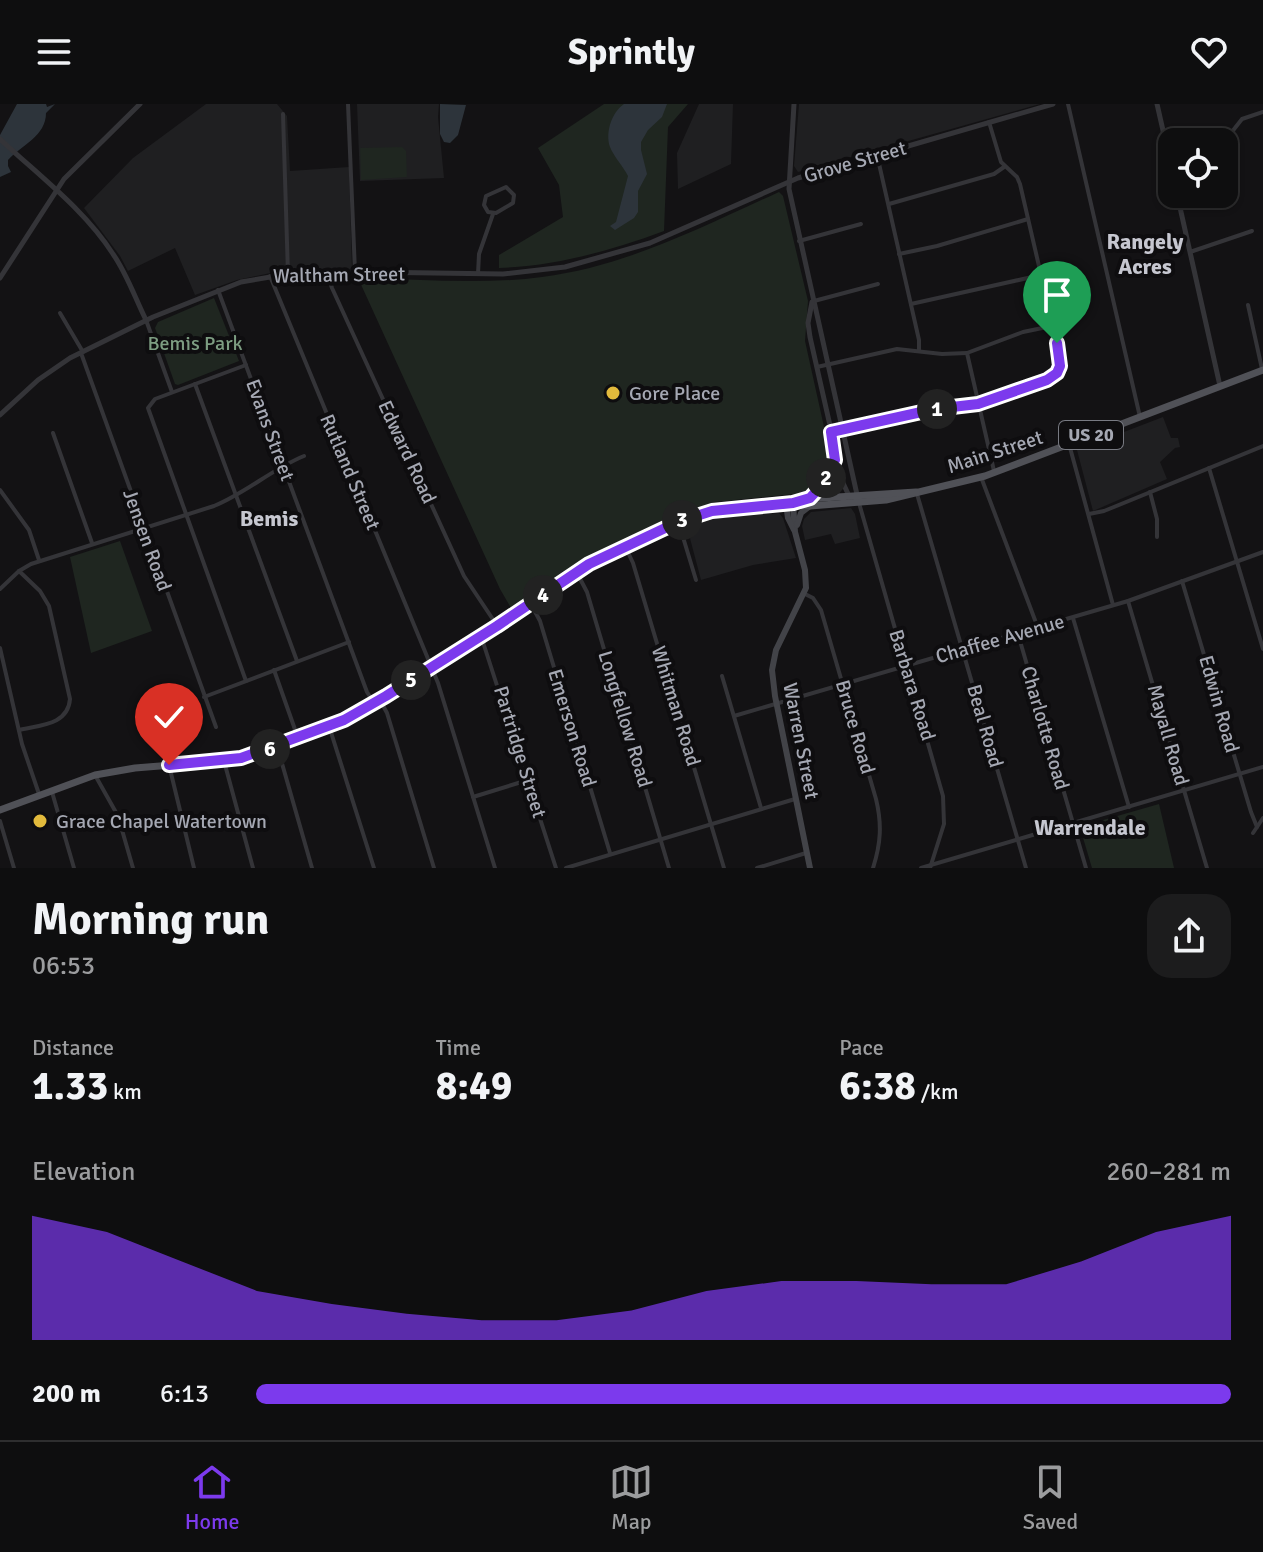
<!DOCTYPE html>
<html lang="en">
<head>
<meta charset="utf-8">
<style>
  body { margin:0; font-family:Signika,sans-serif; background:#1c1c1d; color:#f1f3f6; height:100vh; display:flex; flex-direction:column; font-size:30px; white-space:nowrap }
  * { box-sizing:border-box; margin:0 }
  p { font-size:26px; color:#9b9c9e }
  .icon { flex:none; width:44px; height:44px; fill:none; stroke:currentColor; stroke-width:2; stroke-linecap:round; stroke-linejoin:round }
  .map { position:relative; height:764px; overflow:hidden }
  .details { display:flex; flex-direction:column; background:#0e0e0f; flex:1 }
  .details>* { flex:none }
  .controls { position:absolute; left:1158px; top:24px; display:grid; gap:16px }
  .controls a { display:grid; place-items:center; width:80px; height:80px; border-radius:16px; background:#0e0e0f; box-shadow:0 2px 6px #0004,0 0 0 2px #2e2e2f; font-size:40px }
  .pin { position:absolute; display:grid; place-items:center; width:68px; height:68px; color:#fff; margin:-82px -34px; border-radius:50% 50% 50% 0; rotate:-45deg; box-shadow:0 0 8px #0007 }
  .pin .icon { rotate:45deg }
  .km { position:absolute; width:40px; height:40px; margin:-20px; border-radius:50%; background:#222; color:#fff; font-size:22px; line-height:40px; text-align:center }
  .round { display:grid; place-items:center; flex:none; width:84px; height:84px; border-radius:24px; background:#1c1c1d }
  .summary { display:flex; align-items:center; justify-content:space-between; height:136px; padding:0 32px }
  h1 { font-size:44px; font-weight:700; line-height:60px }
  .metrics { display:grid; grid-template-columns:repeat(3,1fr); gap:12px; height:136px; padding:8px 32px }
  .metrics div { display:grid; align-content:center }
  .metrics b { font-size:40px; font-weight:700 }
  .metrics small { font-size:22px; font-weight:400 }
  .metrics p { font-size:22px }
  .chart { height:224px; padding:16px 32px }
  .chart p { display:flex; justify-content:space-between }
  .chart svg { width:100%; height:144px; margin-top:8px; fill:#7c3aed; opacity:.7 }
  ul { padding:0 32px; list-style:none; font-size:26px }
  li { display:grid; grid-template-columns:128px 96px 1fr; align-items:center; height:60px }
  li i { height:20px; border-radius:10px; background:#7c3aed }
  header { display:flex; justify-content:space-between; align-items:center; height:104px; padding:0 32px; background:#0e0e0f; font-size:36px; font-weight:700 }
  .dock { display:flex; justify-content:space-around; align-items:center; height:112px; border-top:2px solid #2e2e2f; background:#0e0e0f; font-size:22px; color:#9b9c9e }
  .dock a { display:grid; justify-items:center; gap:4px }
  .dock .on { color:#7c3aed }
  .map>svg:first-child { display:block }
</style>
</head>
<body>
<header><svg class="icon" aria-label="menu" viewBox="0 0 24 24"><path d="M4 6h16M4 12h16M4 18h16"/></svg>Sprintly<svg class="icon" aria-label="heart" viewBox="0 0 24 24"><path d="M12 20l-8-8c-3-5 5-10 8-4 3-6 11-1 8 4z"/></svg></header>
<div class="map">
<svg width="1263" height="764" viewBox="0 0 1263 764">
  <rect width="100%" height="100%" fill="#131214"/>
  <!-- built -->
  <g fill="#1f1f21">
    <polygon points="206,0 277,0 287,12 290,67 349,63 352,166 280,167 237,176 195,191 175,144 128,167 120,152 84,104 133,54"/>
    <polygon points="357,0 439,0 438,13 444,74 360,77"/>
    <polygon points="699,0 733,0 731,60 678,85 677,49"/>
    <polygon points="799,0 1040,0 798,68 794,62"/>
    <polygon points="1163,313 1171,334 1178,334 1180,343 1175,344 1160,358 1167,375 1093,407 1077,346"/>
    <polygon points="851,404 855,410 860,434 835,440 831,430 805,436 802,422 804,415 811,408"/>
    <polygon points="779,409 783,414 796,454 753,461 701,476 687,423 717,414"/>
  </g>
  <!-- green -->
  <g fill="#1f2620">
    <path d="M 604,0 L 688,0 L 668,23 L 664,127 C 610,147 556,162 499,164 L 499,151 L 563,113 L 559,81 L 538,44 Z"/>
    <polygon points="402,43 406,47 407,73 361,76 360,44"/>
    <path d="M 779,88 L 783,92 L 808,197 L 805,237 L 830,350 L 821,372 L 804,389 L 715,398 L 674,411 L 590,451 L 511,504 L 500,485 L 358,174 C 418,175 482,181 542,173 C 627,162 702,123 779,88 Z"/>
    <polygon points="214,194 239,257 178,281 175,280 155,224 158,218"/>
    <polygon points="120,437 152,527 91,549 70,453"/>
    <polygon points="171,585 181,608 147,623 143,594"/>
    <polygon points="1159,700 1174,764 1092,764 1081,727 1086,721"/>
  </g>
  <!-- water -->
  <g fill="#2d343b">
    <path d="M 17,0 L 46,0 L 47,3 L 55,0 L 46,9 C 46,32 22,41 8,56 L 8,62 L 11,68 L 0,73 L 0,31 Z"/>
    <polygon points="440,0 466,1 458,31 450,39 444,38 440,30"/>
    <path d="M 624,0 L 667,0 L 662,13 L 648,26 L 641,38 L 641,46 L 647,70 L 638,87 L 638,108 L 634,114 L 615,126 L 610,122 L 616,118 L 628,72 C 623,62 614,53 610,43 C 605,28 612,8 624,0 Z"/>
  </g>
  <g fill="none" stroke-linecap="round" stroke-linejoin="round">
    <!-- minor -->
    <g stroke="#343438" stroke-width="4">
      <polyline points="348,0 355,168"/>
      <polyline points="1068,0 1140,313"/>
      <polyline points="283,10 288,170"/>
      <polyline points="1224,38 1242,15 1263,8"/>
      <polyline points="877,51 919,236 919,247"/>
      <polygon points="506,83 514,91 513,99 496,109 488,108 484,101 486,92"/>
      <polyline points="889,100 994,70 1004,63"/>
      <polyline points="799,137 861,120"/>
      <polyline points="1190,148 1252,127"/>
      <polyline points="899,150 937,142 1028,115"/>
      <polyline points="327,169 332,184 464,472 496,520"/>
      <polyline points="478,170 479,150 493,110"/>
      <polyline points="270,172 438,579 495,764"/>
      <polyline points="218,186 367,588 374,599"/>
      <polyline points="814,197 878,180"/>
      <polyline points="911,200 1041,171"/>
      <polyline points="1248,201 1262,265"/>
      <polyline points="60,209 83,248"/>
      <polyline points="146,216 172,288"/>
      <polyline points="81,249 216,623"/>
      <polyline points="967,249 994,367"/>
      <polyline points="817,263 897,245 942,250 967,249 1023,228 1052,222"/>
      <polyline points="195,280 297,557"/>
      <polyline points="831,328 935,305 983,299 1047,276 1057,269 1060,253 1020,80 1017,73 1001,58 989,18"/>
      <polyline points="53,329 92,439"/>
      <polyline points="1069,340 1113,501"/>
      <polyline points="1209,364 1263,545"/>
      <polyline points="981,373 1038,524"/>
      <polyline points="0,386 29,426 39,456"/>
      <polyline points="1150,388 1157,415 1157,433"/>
      <polyline points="917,390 1026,764"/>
      <polyline points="859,399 943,692 944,720 930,764"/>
      <polyline points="1089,410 1104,407 1263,342"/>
      <polyline points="679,420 696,476"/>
      <polyline points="625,442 633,459 724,764"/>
      <path d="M 19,467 L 40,487 L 49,502 L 70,595 C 68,621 40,621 19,626"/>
      <polyline points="577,469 587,488 669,764"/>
      <polyline points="1182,477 1251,708 1257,723"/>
      <path d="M 0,485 L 19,467 L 31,460 L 214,402 C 246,389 272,365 304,352"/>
      <path d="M 805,490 L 813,494 L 821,506 L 876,695 C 882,720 881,739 873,764"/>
      <polyline points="1128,497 1207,764"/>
      <polyline points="531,500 540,517 610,749"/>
      <polyline points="1073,514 1129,703"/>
      <polyline points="1018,530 1086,764"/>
      <polyline points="481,532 556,764"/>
      <polyline points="0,544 22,640 39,690"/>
      <polyline points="274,566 298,634"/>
      <polyline points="722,572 761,704"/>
      <polyline points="246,577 148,304 155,295 246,261"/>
      <polyline points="204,593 349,538"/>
      <polyline points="380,596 387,609 434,764"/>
      <polyline points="734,612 1128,497 1263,448"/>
      <polyline points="329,622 374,764"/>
      <polyline points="277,642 312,764"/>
      <polyline points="224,657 253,764"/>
      <polyline points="169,661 194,764"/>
      <polyline points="95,671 118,712 133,764"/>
      <polyline points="52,688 74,764"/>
      <polyline points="473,693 528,676"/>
      <polyline points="0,717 14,764"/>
      <polyline points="1253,729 1263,714"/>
      <polyline points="566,764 795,695"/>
      <polyline points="757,764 806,749"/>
      <polyline points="921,764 1263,663"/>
    </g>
    <!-- tertiary -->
    <g stroke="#343438" stroke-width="5">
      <polyline points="794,0 789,85 858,395"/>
      <polyline points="1157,0 1172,66"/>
      <path d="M 0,35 C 38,71 84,105 113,150 C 127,170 135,194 146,216"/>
      <polyline points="1177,90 1220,282"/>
      <polyline points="0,174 64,75 140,0"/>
      <polyline points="812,198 808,219 810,233 843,379 850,394"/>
      <polyline points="0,311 38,276 70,254 153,213 241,178 288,170 365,168 503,170 565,163 650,139 798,74 1053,0"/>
      <polyline points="811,394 830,367 836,352"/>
    </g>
    <!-- secondary -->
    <g stroke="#424348" stroke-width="6">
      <polyline points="793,399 795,428 805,466 806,484 776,546 772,566 775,592 810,764"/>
      <polyline points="786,400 788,414 794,426"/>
      <polyline points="797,421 801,409 810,402"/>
    </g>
    <!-- primary -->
    <g stroke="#505157" stroke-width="7">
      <polyline points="793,399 810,402 886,396 985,372 1263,266"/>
      <polyline points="0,706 95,671 135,664 234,656 318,627 374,599 589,460 649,430 707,408 793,399 806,395 916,388"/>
    </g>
  </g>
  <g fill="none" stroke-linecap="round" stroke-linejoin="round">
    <!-- route casing -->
    <g stroke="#fff" stroke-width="16">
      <polyline id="route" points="169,661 241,654 344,616 386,592 497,522 589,460 678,418 712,407 793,399 810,394 820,383 835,356 831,328 935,305 978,300 1047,276 1057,269 1060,262 1057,239"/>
    </g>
    <!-- route -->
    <use href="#route" stroke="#7c3aed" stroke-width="10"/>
  </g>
  <!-- markers -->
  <g fill="#e2ba3c" stroke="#0e0d0f" stroke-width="3">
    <circle cx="613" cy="289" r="8"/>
    <circle cx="40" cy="717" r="8"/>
  </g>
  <g text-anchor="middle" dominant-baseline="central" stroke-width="8" stroke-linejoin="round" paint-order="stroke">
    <!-- shield labels -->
    <rect fill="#0e0d0f" stroke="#787a82" stroke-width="2" x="1059" y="317" width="64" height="28" rx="6"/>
    <g font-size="18" font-weight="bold" fill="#a5a8b3">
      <text x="1091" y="331">US 20</text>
    </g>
    <!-- street labels -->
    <g font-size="20" fill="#a5a8b3" stroke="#0e0d0f">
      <text transform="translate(855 58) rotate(-16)">Grove Street</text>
      <text transform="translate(339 171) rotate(-1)">Waltham Street</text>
      <text transform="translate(270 326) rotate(70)">Evans Street</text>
      <text transform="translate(407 348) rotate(65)">Edward Road</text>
      <text transform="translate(995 348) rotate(-18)">Main Street</text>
      <text transform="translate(350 368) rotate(67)">Rutland Street</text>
      <text transform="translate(147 436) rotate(70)">Jensen Road</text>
      <text transform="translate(1000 535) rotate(-16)">Chaffee Avenue</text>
      <text transform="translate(912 581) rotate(73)">Barbara Road</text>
      <text transform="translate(1219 600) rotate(74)">Edwin Road</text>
      <text transform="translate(676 602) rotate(73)">Whitman Road</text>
      <text transform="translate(625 615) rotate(73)">Longfellow Road</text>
      <text transform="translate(985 622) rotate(74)">Beal Road</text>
      <text transform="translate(855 623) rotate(74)">Bruce Road</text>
      <text transform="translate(572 624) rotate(73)">Emerson Road</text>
      <text transform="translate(1045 624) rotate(74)">Charlotte Road</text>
      <text transform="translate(1168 631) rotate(74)">Mayall Road</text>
      <text transform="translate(801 637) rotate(79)">Warren Street</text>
      <text transform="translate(520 648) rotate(73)">Partridge Street</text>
    </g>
    <!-- park labels -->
    <g font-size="20" fill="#7d9d82" stroke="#0e0d0f">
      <text x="195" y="239">Bemis Park</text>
    </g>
    <!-- poi labels -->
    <g font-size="20" fill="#a5a8b3" stroke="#0e0d0f" text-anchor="start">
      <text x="629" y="289">Gore Place</text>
      <text x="56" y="717">Grace Chapel Watertown</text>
    </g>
    <!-- neighbourhood labels -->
    <g font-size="22" font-weight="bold" fill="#c6c7d0" stroke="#0e0d0f">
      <text x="1145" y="137">Rangely<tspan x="1145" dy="25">Acres</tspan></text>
      <text x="269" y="414">Bemis</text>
      <text x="1090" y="723">Warrendale</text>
    </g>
  </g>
</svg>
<div class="controls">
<a><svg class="icon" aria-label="locate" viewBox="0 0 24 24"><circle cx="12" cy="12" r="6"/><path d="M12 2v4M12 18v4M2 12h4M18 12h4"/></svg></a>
</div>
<div class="pin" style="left:1057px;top:239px;background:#1e9e55"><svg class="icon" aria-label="arrive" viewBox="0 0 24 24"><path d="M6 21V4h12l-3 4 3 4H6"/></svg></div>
<div class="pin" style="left:169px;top:661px;background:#d93025"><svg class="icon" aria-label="check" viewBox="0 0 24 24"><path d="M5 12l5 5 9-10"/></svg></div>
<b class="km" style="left:937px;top:305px">1</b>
<b class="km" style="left:826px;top:374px">2</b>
<b class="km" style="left:682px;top:416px">3</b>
<b class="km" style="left:543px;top:491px">4</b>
<b class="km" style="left:411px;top:576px">5</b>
<b class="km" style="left:270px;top:645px">6</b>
</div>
<section class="details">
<div class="summary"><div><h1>Morning run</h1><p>06:53</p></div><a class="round"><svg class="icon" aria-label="share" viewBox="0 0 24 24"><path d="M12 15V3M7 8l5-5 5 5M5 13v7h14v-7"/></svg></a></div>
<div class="metrics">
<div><p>Distance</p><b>1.33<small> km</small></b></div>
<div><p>Time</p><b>8:49</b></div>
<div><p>Pace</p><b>6:38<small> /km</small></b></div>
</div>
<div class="chart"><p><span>Elevation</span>260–281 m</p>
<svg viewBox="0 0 160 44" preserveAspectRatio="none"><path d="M0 44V6L10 11L20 20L30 29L40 33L50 36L60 38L70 38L80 35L90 29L100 26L110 26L120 27L130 27L140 20L150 11L160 6V44z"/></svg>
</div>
<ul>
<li><b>200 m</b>6:13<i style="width:100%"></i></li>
</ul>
</section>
<nav class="dock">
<a class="on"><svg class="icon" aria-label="home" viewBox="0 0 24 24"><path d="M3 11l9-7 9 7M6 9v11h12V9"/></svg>Home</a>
<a><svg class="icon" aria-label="map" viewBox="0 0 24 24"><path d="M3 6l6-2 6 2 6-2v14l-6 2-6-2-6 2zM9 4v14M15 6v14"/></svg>Map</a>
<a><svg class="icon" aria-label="saved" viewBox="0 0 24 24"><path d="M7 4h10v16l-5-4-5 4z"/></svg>Saved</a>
</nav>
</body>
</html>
